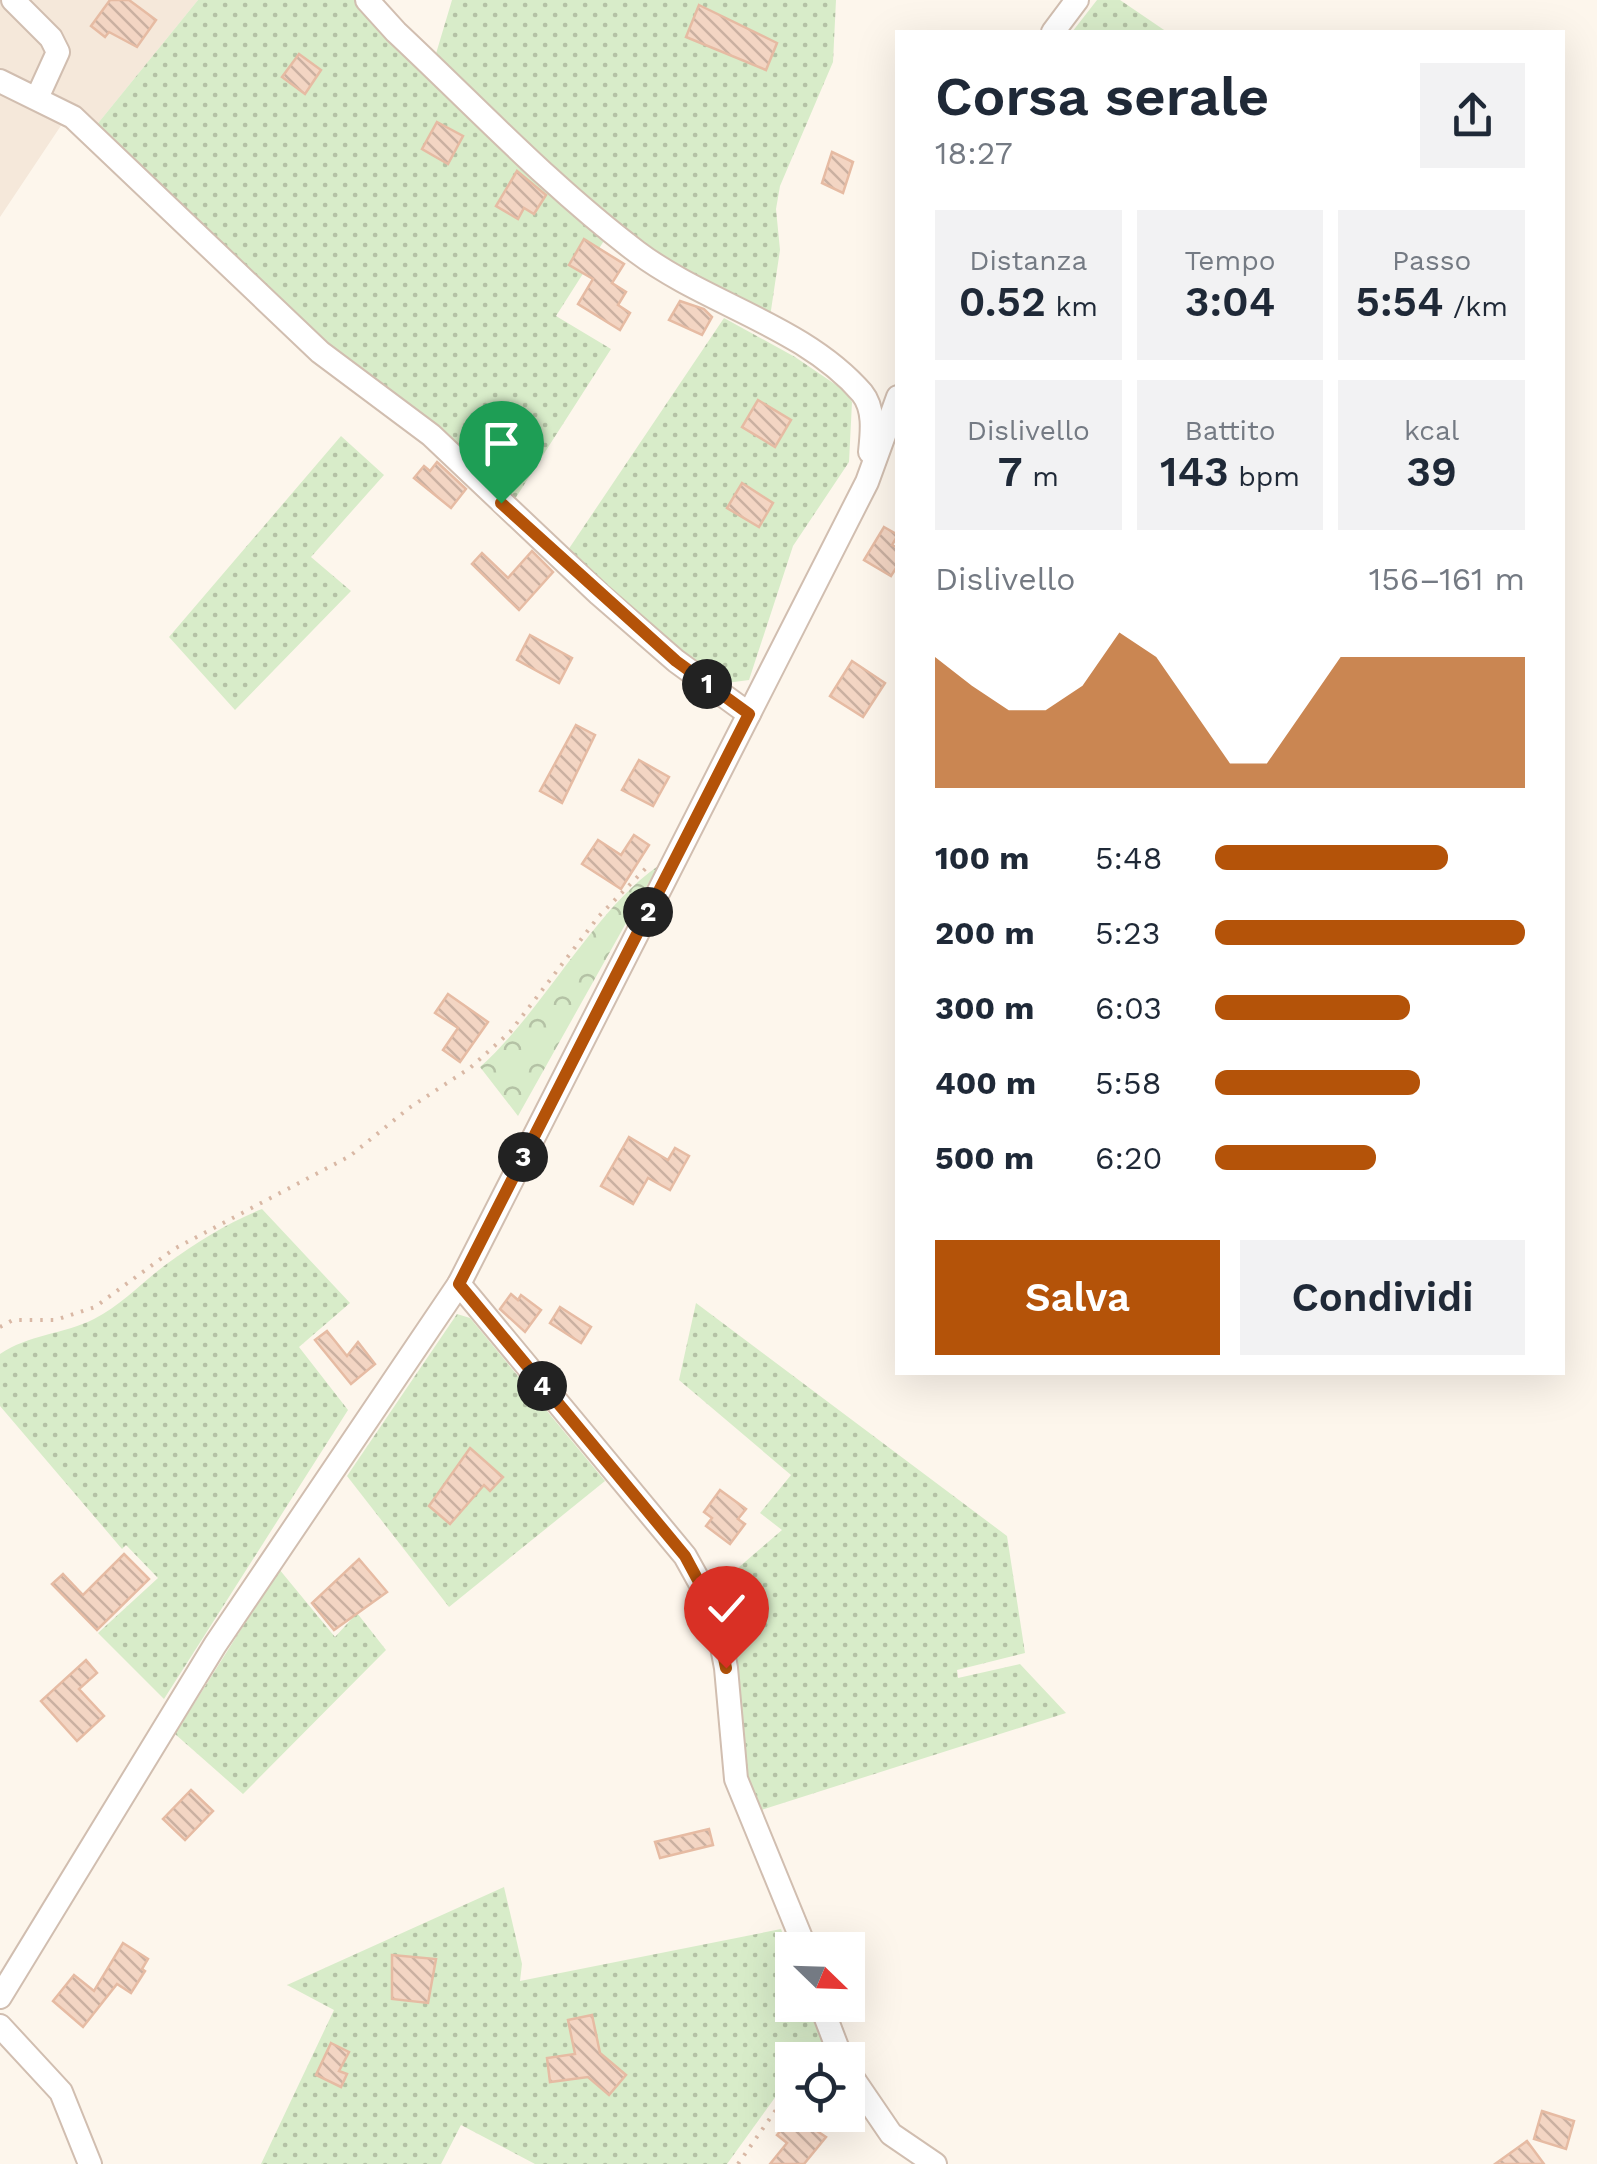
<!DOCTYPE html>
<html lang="it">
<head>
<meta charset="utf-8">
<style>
  body { margin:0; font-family:"Work Sans",sans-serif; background:#f2f2f3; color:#1f2937; height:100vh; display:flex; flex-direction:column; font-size:38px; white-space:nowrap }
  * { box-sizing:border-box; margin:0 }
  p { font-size:32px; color:#747a83 }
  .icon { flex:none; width:55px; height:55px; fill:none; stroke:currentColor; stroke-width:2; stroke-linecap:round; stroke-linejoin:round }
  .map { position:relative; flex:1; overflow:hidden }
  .details { position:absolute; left:895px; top:30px; width:670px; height:1345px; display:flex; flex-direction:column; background:#fff; border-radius:0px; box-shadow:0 10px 40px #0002 }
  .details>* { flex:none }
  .needle { width:65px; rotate:113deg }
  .fabs { position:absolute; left:775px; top:1932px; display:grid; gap:20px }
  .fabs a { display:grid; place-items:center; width:90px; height:90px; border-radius:0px; background:#fff; box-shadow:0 10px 40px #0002; font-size:50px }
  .pin { position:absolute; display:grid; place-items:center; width:85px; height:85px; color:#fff; margin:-102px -42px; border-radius:50% 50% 50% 0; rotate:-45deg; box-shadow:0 0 10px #0007 }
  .pin .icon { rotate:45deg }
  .km { position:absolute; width:50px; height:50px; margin:-25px; border-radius:50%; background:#222; color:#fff; font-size:28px; line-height:50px; text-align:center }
  .round { display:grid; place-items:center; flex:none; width:105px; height:105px; border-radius:0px; background:#f2f2f3 }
  .summary { display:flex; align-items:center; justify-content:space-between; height:170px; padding:0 40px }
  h1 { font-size:55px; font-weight:600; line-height:75px }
  .stats { display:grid; grid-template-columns:repeat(3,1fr); gap:15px; height:170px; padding:10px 40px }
  .stats div { display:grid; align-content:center; border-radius:0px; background:#f2f2f3; text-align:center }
  .stats b { font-size:42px; font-weight:600 }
  .stats small { font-size:28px; font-weight:400 }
  .stats p { font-size:28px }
  .chart { height:280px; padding:20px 40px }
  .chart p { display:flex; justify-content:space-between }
  .chart svg { width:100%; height:180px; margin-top:10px; fill:#b45309; opacity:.7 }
  .cta { display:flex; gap:20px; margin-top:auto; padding:20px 40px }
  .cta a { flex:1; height:115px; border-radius:0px; background:#b45309; color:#fff; font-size:40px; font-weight:600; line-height:115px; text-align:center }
  .cta a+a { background:#f2f2f3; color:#1f2937 }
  ul { padding:0 40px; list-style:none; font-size:32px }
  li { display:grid; grid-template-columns:160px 120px 1fr; align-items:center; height:75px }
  li i { height:25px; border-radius:12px; background:#b45309 }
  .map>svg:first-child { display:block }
</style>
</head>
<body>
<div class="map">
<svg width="1597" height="2164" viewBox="0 0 1597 2164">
  <defs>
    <pattern id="grass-dots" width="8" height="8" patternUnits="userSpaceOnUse" patternTransform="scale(2.5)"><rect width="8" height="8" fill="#d8ecc9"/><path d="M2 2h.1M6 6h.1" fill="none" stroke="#b4c2a5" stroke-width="1.8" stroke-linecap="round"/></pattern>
    <pattern id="forest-crowns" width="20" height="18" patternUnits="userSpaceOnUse" patternTransform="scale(2.5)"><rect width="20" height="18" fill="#d8ecc9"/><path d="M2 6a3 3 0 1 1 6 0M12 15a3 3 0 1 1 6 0" fill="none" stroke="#b4c2a5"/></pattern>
    <pattern id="building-back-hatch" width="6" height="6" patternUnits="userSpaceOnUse" patternTransform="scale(2.5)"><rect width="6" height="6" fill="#f3d5c3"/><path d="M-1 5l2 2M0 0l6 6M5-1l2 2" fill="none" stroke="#cab0a1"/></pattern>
  </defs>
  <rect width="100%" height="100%" fill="#fdf6ec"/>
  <!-- residential -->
  <polygon fill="#f5e8da" points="0,0 198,0 95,127 72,109 0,217"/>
  <!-- grass -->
  <g fill="url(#grass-dots)">
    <polygon points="198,0 359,0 607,236 556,316 611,349 513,502 468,452 426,418 336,358 95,127"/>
    <polygon points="452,0 836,0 833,62 780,186 776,209 780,250 770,317 692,278 625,233 435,57"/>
    <polygon points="1097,0 1120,0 1167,32 1072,32"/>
    <polygon points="724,318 795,357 845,391 852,402 849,462 793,546 749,680 719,684 564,556"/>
    <polygon points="341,436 384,475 311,557 351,591 235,710 169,637"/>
    <path d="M 262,1209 L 350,1303 L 299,1347 L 348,1410 L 164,1699 L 98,1633 L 158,1578 L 126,1545 L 122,1549 L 0,1406 L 0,1354 C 27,1335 64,1334 94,1319 C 122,1305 143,1281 168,1263 C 197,1242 229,1222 262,1209 Z"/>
    <polygon points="696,1303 1007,1536 1025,1653 957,1670 958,1678 1020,1664 1066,1713 758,1811 746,1779 734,1638 717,1586 782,1530 760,1513 791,1475 679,1380"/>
    <polygon points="457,1314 470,1318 605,1481 449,1607 347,1476"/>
    <polygon points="279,1569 335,1637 357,1613 386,1650 243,1794 175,1734"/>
    <polygon points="504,1887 522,1964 520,1981 781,1929 792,1960 792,2005 809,2005 823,2040 805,2060 792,2060 792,2074 727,2164 535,2164 461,2125 441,2164 261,2164 334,2010 287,1985"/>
  </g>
  <!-- forest -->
  <path fill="url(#forest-crowns)" d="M 658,866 L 518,1116 L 480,1067 C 544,1010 593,911 658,866 Z"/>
  <!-- building -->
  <g fill="url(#building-back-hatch)" stroke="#e6bba3" stroke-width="2.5">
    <polygon points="110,0 129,0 156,20 137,47 109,32 105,37 91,26"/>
    <polygon points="699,5 777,43 766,70 686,37"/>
    <polygon points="299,54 321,70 305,94 282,77"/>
    <polygon points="437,122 463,136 448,164 422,149"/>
    <polygon points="832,152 853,162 843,193 822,183"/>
    <polygon points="517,171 546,195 534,214 524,208 518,219 496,206"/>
    <polygon points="584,239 624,264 612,283 626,292 618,305 630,313 620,330 578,304 593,279 569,265"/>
    <polygon points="680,301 704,309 712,317 702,335 669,320"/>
    <polygon points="758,400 791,420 775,447 742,427"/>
    <polygon points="437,462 466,489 451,508 414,478 424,466 430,471"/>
    <polygon points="742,483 773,503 759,527 727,508"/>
    <polygon points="884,527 898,535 892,545 898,548 898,565 891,576 864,560"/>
    <polygon points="532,551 553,572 519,610 472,564 482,553 508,578"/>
    <polygon points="530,635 572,658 559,683 517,660"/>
    <polygon points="852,661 885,683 863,717 830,696"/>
    <polygon points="576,725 595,735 562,803 540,791"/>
    <polygon points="639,760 669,777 653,806 622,790"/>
    <polygon points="634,835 649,845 621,889 582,864 598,840 621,855"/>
    <polygon points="448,994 488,1022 460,1062 443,1050 458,1028 435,1013"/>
    <polygon points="629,1137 668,1160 675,1148 689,1156 670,1190 648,1178 633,1204 601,1186"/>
    <polygon points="511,1294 518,1300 521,1295 541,1310 525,1332 500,1309"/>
    <polygon points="560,1307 591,1327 581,1343 550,1323"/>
    <polygon points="327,1331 347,1356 358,1342 375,1364 351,1384 315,1340"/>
    <polygon points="470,1448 503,1477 490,1491 484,1485 450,1524 429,1506"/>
    <polygon points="720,1490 746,1509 738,1519 745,1524 730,1544 706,1526 712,1518 704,1512"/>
    <polygon points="124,1554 149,1579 97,1630 52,1584 63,1574 83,1595"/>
    <polygon points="359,1559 387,1592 334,1630 312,1603"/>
    <polygon points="86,1660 97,1673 79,1689 104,1716 77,1741 41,1701"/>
    <polygon points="191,1790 213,1811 185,1840 163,1819"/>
    <polygon points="709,1829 713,1845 660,1858 655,1842"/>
    <polygon points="123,1943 148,1959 142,1969 145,1971 131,1993 117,1984 83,2027 53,2001 74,1975 94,1991"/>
    <polygon points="392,1955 436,1959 428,2003 392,1999"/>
    <polygon points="592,2015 600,2053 626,2075 609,2095 588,2077 550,2082 547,2058 575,2054 568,2020"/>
    <polygon points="331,2043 349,2052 339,2071 347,2074 341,2087 316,2075"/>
    <polygon points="1542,2111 1574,2121 1566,2149 1534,2139"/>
    <polygon points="793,2115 826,2137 804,2164 770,2164 787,2143 777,2135"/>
    <polygon points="1527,2141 1544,2164 1495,2164"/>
  </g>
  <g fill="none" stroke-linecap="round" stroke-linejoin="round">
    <!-- minor casing -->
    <g stroke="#d1beb0" stroke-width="26">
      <g id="minor">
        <polyline points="13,0 51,38 58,52 37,98"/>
        <path d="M 367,0 L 396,32 C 475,106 551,187 637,252 C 706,304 804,326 862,393 C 875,409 872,433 870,452"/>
        <polyline points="1053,32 1077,0"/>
        <polyline points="0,81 73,117 320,352 431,435 599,594 676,661 749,714"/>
        <polyline points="459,1284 685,1556 715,1610 726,1668 736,1779 806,1950"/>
        <polyline points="0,1997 215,1645 459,1284 867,482 898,397"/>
        <polyline points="821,2005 842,2060"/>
        <polyline points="0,2026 61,2092 90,2164"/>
        <polyline points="848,2071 891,2134 935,2164"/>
      </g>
    </g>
    <!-- path -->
    <g stroke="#d9b8a5" stroke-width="4" stroke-dasharray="2.5 8" stroke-linecap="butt">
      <polyline points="0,1327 13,1320 55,1320 95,1307 174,1249 350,1156 409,1108 470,1068 510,1032 599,916 647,867"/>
      <polyline points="738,2164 792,2087"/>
    </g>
    <!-- minor -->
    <use href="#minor" stroke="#fff" stroke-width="22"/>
  </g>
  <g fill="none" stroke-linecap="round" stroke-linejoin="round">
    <!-- route casing -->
    <g stroke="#fff" stroke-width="20">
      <polyline id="route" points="501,503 676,661 749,714 459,1284 685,1556 714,1610 726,1668"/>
    </g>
    <!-- route -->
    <use href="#route" stroke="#b45309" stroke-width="12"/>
  </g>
</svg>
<div class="fabs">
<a><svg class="needle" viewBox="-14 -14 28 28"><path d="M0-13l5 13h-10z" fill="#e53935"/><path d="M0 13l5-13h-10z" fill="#747a83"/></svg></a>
<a><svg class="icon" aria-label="locate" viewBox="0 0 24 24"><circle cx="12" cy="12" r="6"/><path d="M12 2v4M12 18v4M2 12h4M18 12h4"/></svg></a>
</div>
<div class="pin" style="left:501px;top:503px;background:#1e9e55"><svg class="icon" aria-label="arrive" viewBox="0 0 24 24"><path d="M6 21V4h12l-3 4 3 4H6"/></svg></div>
<div class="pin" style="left:726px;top:1668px;background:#d93025"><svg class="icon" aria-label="check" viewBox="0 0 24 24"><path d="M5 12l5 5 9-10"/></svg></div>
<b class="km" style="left:707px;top:684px">1</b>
<b class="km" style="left:648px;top:912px">2</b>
<b class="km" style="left:523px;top:1157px">3</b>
<b class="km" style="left:542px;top:1386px">4</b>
<section class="details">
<div class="summary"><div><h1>Corsa serale</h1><p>18:27</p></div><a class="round"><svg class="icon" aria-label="share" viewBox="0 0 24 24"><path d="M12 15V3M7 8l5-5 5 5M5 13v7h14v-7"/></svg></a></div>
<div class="stats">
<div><p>Distanza</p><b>0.52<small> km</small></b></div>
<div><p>Tempo</p><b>3:04</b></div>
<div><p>Passo</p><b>5:54<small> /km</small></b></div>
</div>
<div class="stats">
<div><p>Dislivello</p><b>7<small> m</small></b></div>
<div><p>Battito</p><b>143<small> bpm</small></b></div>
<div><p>kcal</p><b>39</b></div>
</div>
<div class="chart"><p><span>Dislivello</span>156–161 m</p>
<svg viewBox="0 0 160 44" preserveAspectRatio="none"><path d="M0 44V12L10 19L20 25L30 25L40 19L50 6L60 12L70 25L80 38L90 38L100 25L110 12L120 12L130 12L140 12L150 12L160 12V44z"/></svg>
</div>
<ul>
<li><b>100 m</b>5:48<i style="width:75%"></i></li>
<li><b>200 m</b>5:23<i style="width:100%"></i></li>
<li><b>300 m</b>6:03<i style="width:63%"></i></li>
<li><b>400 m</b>5:58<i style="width:66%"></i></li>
<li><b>500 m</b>6:20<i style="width:52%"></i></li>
</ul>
<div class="cta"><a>Salva</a><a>Condividi</a></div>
</section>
</div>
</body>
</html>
